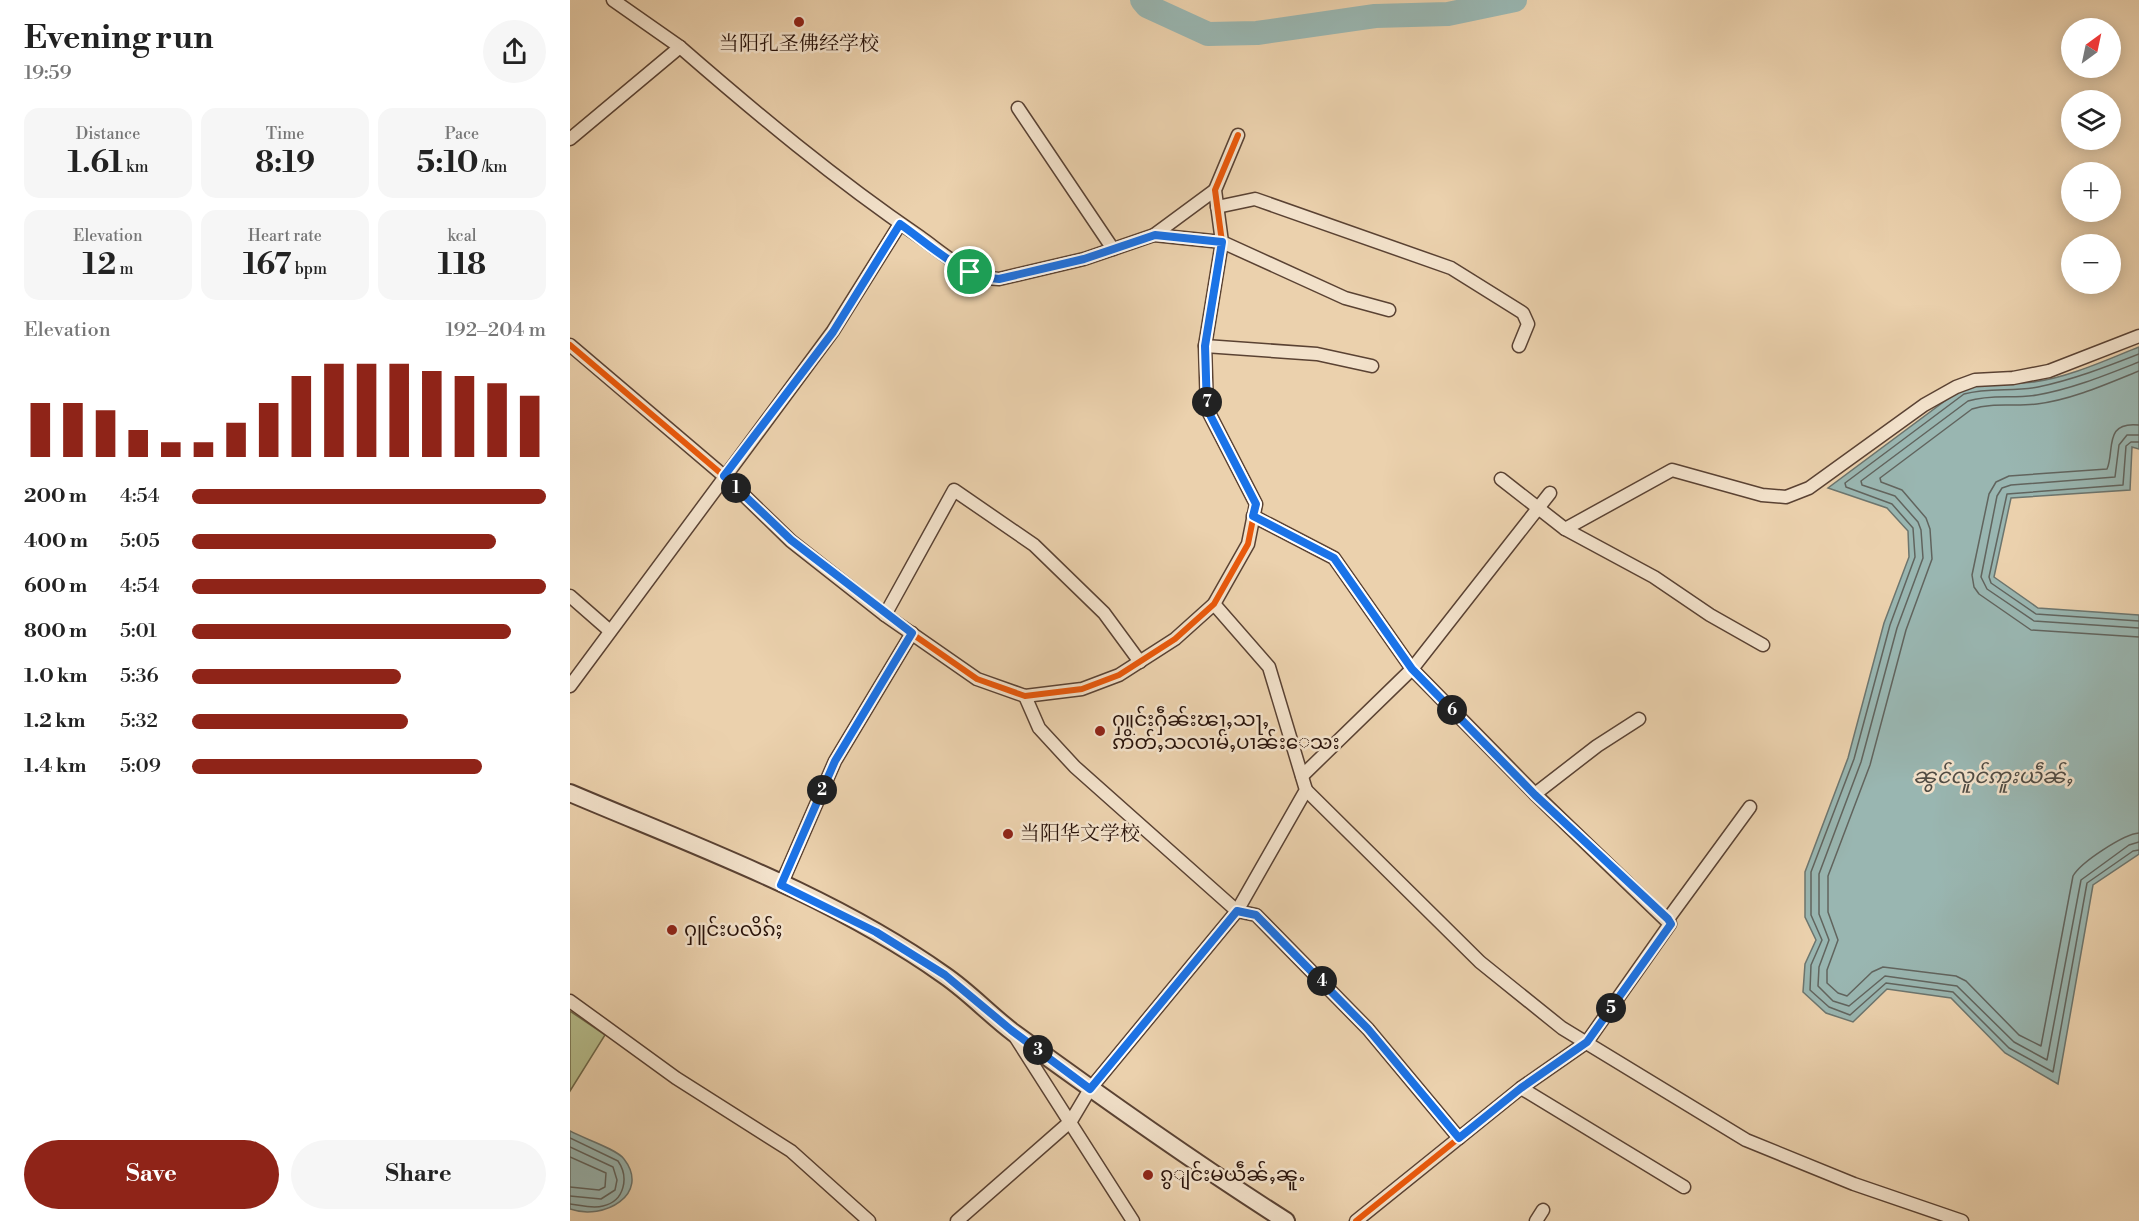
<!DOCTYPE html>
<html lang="en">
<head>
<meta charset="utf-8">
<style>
  body { margin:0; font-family:"Libre Bodoni","Noto Serif SC","Noto Sans Myanmar",serif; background:#f6f6f6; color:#222; height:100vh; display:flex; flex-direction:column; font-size:22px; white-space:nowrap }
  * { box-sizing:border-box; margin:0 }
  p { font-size:20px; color:#767676 }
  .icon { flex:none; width:33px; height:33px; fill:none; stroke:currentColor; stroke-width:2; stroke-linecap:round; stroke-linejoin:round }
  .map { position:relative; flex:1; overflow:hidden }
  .drawer { display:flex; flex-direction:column; background:#fff; width:570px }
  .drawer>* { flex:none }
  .needle { width:39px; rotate:33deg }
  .tools { position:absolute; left:1491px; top:18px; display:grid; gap:12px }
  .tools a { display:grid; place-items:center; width:60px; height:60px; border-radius:50%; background:#fff; box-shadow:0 3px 15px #0003; font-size:30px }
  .pin { position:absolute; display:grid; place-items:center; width:51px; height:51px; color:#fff; margin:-26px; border:3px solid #fff; border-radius:50%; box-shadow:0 2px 6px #0007 }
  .km { position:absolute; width:30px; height:30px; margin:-15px; border-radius:50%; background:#222; color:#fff; font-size:16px; line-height:30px; text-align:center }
  .round { display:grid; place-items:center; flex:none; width:63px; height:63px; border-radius:32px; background:#f6f6f6 }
  .head { display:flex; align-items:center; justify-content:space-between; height:102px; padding:0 24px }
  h1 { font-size:33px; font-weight:800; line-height:45px }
  .figures { display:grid; grid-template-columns:repeat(3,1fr); gap:9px; height:102px; padding:6px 24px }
  .figures div { display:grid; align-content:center; border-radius:15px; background:#f6f6f6; text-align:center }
  .figures b { font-size:30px; font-weight:800 }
  .figures small { font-size:16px; font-weight:400 }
  .figures p { font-size:16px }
  .chart { height:168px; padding:12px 24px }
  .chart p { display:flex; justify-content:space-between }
  .chart svg { width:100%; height:108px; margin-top:6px; stroke:#8f2418; stroke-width:6 }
  .button { display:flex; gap:12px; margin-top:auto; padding:12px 24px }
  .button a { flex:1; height:69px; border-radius:36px; background:#8f2418; color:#fff; font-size:24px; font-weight:800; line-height:69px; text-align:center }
  .button a+a { background:#f6f6f6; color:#222 }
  ul { padding:0 24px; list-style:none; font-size:20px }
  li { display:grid; grid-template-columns:96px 72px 1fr; align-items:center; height:45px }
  li i { height:15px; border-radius:8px; background:#8f2418 }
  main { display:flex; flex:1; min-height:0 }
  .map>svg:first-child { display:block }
</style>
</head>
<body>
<main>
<section class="drawer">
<div class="head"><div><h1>Evening run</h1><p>19:59</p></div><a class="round"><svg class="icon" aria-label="share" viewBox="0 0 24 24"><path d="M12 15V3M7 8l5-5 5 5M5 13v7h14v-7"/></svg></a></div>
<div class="figures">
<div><p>Distance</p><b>1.61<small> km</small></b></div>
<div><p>Time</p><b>8:19</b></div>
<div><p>Pace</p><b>5:10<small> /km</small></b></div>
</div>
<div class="figures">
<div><p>Elevation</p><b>12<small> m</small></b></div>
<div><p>Heart rate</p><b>167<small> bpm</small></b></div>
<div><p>kcal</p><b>118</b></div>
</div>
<div class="chart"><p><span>Elevation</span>192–204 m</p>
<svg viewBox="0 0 160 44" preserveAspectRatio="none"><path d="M5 44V22M15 44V22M25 44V25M35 44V33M45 44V38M55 44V38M65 44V30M75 44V22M85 44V11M95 44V6M105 44V6M115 44V6M125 44V9M135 44V11M145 44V14M155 44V19"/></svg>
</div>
<ul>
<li><b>200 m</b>4:54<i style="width:100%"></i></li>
<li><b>400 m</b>5:05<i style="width:86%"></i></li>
<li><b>600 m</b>4:54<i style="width:100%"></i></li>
<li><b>800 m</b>5:01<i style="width:90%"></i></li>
<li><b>1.0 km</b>5:36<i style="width:59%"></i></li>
<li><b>1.2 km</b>5:32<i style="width:61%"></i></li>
<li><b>1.4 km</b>5:09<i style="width:82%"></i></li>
</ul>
<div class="button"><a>Save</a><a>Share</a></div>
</section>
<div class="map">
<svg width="1569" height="1221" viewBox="0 0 1569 1221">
  <rect width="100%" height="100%" fill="#ebd1ad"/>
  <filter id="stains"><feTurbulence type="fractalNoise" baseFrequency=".00333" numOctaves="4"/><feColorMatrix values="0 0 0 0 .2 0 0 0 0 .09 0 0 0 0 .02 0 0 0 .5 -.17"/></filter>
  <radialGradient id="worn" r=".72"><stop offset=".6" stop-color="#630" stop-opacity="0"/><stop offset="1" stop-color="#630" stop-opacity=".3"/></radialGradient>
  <!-- green -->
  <polygon fill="#b5bc8b" stroke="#6f684a" stroke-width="1.5" points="0,1011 35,1035 0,1091"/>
  <!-- water -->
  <g fill="#99b6b1" stroke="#6c756e" stroke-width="1.5">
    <path d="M 1569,347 L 1569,449 L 1562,447 L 1560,490 L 1441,498 L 1424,577 L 1468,608 L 1569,615 L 1569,854 L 1523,885 L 1488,1084 L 1435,1053 L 1381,998 L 1317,989 L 1283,1022 L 1256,1013 L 1233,992 L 1235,964 L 1246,940 L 1235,917 L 1235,872 L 1278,758 L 1314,623 L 1339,557 L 1338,531 L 1317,508 L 1258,488 L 1391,389 C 1416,381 1439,385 1464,382 C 1500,377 1536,360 1569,347 Z"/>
    <path d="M 0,1131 C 12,1138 47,1149 54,1159 C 81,1194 34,1221 0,1209 Z"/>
  </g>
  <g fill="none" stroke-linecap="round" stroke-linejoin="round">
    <!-- shore -->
    <g stroke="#61645e" stroke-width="1.5">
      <path d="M 1569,354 C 1536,367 1502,380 1468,387 C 1443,392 1419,387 1394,394 L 1275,483 L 1276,487 L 1322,504 L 1343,528 L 1345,557 L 1320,625 L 1284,759 L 1241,872 L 1241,915 L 1252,940 L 1241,965 L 1240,990 L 1259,1007 L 1280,1015 L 1316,983 L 1383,992 L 1439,1048 L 1483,1072 L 1517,883 L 1563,851 L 1569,850"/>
      <path d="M 1569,362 C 1536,375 1502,389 1467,395 C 1444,399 1421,394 1398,401 L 1291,481 L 1292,485 L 1325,496 L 1348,522 L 1351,530 L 1353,558 L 1327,628 L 1291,762 L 1249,874 L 1249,914 L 1259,940 L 1249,967 L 1248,986 L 1263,1001 L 1279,1006 L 1315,976 L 1387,986 L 1444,1042 L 1477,1060 L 1511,880 L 1559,845 L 1569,842"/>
      <path d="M 1569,371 C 1537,384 1501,400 1467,404 C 1445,407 1423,402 1402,409 L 1310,478 L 1311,482 L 1332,490 L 1356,518 L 1360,529 L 1362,559 L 1336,630 L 1300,765 L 1258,876 L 1258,912 L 1268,940 L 1257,970 L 1257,983 L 1268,993 L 1277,996 L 1302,972 L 1313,967 L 1386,976 L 1396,981 L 1449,1035 L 1471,1046 L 1503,876 C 1511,862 1554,834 1569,833"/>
      <path d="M 1569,425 C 1533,421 1545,451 1537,469 L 1439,476 L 1426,482 L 1419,494 L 1402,575 L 1404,587 L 1409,594 L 1461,630 L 1569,637"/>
      <polyline points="1569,435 1557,435 1549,445 1545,477 1441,485 1432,488 1427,496 1411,577 1417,589 1464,621 1569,628"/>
      <polyline points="1569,442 1561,442 1556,446 1553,485 1437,494 1419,577 1421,583 1466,614 1569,621"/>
      <path d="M 0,1138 L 48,1161 C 59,1177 55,1201 33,1206 C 22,1209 10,1205 0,1204"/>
      <polyline points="0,1147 43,1167 47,1180 45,1190 31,1199 0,1196"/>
      <polyline points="0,1157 36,1173 35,1187 29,1190 0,1187"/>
    </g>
    <!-- river -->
    <polyline stroke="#99b6b1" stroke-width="24" points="572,0 577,6 638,34 687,33 805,16 878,14 945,0"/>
    <!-- minor casing -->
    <g stroke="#5a4233" stroke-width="15">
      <g id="minor">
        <path d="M 110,47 C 187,114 265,179 350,237 C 374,254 399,278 429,279 L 514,259 L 584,235 L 645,190"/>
        <polyline points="448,108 543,249"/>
        <polyline points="0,139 110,47 43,0"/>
        <polyline points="647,207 685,199 881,268 953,313 958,324 949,346"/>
        <polyline points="584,235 652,242 775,298 819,310"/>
        <polyline points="0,345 154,476 221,541 315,615 407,679 455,696 512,689 549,675 605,639 644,604 678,544 686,504 637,409 635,346 652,242 645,190 668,135"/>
        <polyline points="635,346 747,354 802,366"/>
        <polyline points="931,479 995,529 1084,577 1140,615 1193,645"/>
        <polyline points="683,516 764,558 842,669 965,794 1100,924 1017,1042 951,1088 786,1221"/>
        <polyline points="995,529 1102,470 1192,495 1216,497 1239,488 1354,405 1386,387 1405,380 1443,378 1479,371 1569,336"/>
        <polyline points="0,596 40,631"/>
        <polyline points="315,615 384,490 464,545 534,613 570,662"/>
        <polyline points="0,686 263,331 330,224"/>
        <polyline points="455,696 469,728 505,767 667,911 686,915 798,1029 889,1138"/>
        <polyline points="732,776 842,669 980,493"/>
        <polyline points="736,790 910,962 992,1028 1176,1140 1284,1184 1392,1221"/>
        <polyline points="965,794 1027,746 1069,719"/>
        <polyline points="211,885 265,761 342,633"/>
        <polyline points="1098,919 1180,807"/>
        <polyline points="0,1001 106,1078 221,1151 299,1221"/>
        <polyline points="446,1038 563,1221"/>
        <polyline points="951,1088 1114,1187"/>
        <polyline points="387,1221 501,1121 520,1089 667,911 736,790 699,667 644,604"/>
        <polyline points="966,1221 973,1210"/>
      </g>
    </g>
    <!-- tertiary casing -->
    <g stroke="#5a4233" stroke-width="20">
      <path id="tertiary" d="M 0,793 C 127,847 261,895 374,975 C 399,992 420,1015 444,1033 C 533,1098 623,1162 716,1221"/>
    </g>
    <!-- minor -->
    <use href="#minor" stroke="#f2e1ca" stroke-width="12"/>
    <!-- tertiary -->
    <use href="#tertiary" stroke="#f2e1ca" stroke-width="16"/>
    <!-- cycleway casing -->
    <g stroke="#f2e1ca" stroke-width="10">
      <g id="cycleway">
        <polyline points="0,345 154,476 221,541 315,615 407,679 455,696 512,689 549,675 605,639 644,604 678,544 686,504 637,409 635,346 652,242 645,190 668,135"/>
        <polyline points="683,516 764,558 842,669 965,794 1100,924 1017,1042 951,1088 786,1221"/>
      </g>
    </g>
    <!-- cycleway -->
    <use href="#cycleway" stroke="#e8590c" stroke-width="6"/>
  </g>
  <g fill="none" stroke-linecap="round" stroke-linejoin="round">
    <!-- route casing -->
    <g stroke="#fff" stroke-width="12">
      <path id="route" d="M 330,224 C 359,244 393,278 429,279 L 514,259 L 585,235 L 652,242 L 635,346 L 637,409 L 686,504 L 683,516 L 764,558 L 842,669 L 965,795 L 1098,919 L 1101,924 L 1017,1042 L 951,1088 L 889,1138 L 798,1029 L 686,915 L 667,911 L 520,1089 L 441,1030 L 375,975 L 306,932 L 211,885 L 265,761 L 342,633 L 221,540 L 154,476 L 263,332 Z"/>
    </g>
    <!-- route -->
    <use href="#route" stroke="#1a73e8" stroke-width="8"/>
  </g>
  <!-- markers -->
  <g fill="#8f2418" stroke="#f2e1ca" stroke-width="2">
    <circle cx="229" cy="22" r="6"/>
    <circle cx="530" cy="731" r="6"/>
    <circle cx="438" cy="834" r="6"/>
    <circle cx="102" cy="930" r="6"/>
    <circle cx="578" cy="1175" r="6"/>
  </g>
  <g text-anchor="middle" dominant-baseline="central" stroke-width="5" stroke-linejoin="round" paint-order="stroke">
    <!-- poi labels -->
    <g font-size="20" fill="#29130a" stroke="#f2e1ca" text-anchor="start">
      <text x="229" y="44" text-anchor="middle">当阳孔圣佛经学校</text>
      <text x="542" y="720">ႁူင်းႁဵၼ်းၽႃႇသႃႇ<tspan x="542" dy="23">ဢိတ်ႇသလၢမ်ႇပၢၼ်းေသး</tspan></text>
      <text x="450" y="834">当阳华文学校</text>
      <text x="114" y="930">ႁူင်းပလိၵ်ႈ</text>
      <text x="590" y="1175">ၵွျင်းမယဵၼ်ႇၼူႉ</text>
    </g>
    <!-- water labels -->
    <g font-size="21" font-style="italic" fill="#504c44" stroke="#f2e1ca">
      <text x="1423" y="777">ၼွင်လူင်ဢူးယဵၼ်ႇ</text>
    </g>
  </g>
  <rect width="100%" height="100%" filter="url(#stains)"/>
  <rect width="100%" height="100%" fill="url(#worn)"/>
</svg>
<div class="tools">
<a><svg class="needle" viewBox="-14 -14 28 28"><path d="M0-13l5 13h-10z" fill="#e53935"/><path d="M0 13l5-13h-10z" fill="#767676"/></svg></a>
<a><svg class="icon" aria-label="layers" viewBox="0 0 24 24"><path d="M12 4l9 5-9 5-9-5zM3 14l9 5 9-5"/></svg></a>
<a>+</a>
<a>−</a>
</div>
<div class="pin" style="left:400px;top:272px;background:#1e9e55"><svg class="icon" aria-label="arrive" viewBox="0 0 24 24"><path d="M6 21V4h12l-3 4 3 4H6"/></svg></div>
<b class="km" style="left:166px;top:488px">1</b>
<b class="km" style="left:252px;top:790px">2</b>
<b class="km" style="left:468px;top:1050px">3</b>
<b class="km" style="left:752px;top:981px">4</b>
<b class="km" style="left:1041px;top:1008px">5</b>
<b class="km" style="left:882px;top:710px">6</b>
<b class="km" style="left:637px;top:402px">7</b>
</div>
</main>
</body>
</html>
